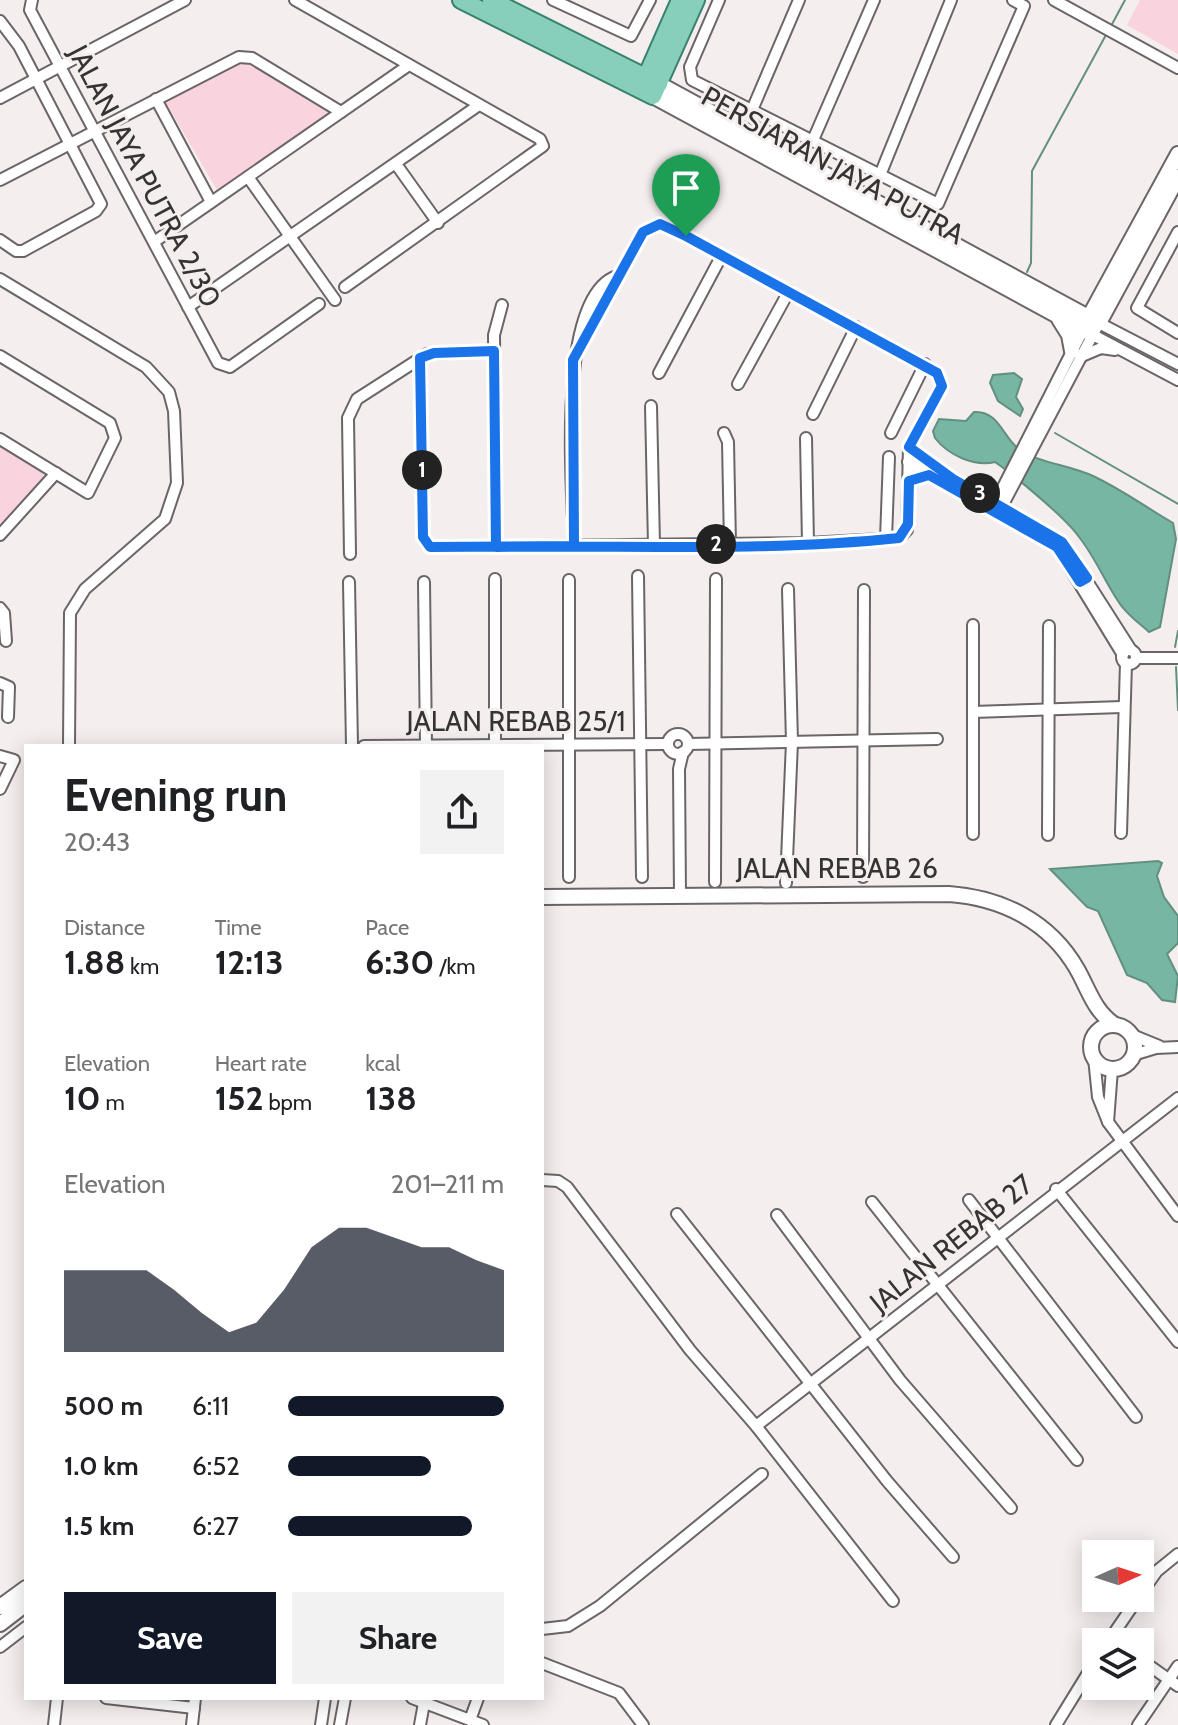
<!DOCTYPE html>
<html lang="en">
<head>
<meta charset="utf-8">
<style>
  body { margin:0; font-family:Cabin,sans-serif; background:#f2f2f2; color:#202124; height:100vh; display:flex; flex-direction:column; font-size:30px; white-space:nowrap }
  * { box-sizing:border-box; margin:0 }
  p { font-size:26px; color:#757577 }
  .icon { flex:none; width:44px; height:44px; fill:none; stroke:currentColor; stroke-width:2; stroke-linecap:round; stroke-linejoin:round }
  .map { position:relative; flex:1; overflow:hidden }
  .sheet { position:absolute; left:24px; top:744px; width:520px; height:956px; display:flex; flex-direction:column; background:#fff; border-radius:0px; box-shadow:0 4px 20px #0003 }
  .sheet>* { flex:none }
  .needle { width:52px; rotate:87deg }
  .buttons { position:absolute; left:1082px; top:1540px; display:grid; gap:16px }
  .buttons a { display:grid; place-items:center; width:72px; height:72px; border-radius:0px; background:#fff; box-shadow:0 4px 20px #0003; font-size:40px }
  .pin { position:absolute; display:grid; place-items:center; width:68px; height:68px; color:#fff; margin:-82px -34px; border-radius:50% 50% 50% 0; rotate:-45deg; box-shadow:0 0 8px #0007 }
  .pin .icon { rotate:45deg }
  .km { position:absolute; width:40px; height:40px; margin:-20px; border-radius:50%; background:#222; color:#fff; font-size:22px; line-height:40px; text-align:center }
  .round { display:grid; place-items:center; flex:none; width:84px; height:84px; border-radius:0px; background:#f2f2f2 }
  .summary { display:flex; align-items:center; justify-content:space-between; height:136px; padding:0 40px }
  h1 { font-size:44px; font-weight:700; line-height:60px }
  .metrics { display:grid; grid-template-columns:repeat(3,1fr); gap:12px; height:136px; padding:8px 40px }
  .metrics div { display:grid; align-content:center }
  .metrics b { font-size:34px; font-weight:700 }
  .metrics small { font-size:22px; font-weight:400 }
  .metrics p { font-size:22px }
  .chart { height:224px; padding:16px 40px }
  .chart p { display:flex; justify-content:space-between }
  .chart svg { width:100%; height:144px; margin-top:8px; fill:#111827; opacity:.7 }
  .action { display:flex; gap:16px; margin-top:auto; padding:16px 40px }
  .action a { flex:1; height:92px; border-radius:0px; background:#111827; color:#fff; font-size:32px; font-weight:700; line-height:92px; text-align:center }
  .action a+a { background:#f2f2f2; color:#202124 }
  ul { padding:0 40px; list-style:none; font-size:26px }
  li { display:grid; grid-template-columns:128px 96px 1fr; align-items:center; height:60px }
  li i { height:20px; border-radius:10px; background:#111827 }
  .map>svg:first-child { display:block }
</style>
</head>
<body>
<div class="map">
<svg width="1178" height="1725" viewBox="0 0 1178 1725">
  <rect width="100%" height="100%" fill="#f5eeef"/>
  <!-- green -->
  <g fill="#f9d4de">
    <polygon points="1140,0 1178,0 1178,54 1127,25"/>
    <polygon points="243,61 332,114 218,192 165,101"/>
    <polygon points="0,446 43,473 43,477 0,526"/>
  </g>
  <!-- water -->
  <g fill="#76b6a2" stroke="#638f81" stroke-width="2">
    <polygon points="1014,373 1022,379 1016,397 1023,409 1020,416 998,401 990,383 993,375"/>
    <path d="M 974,412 C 999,410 1003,438 1019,449 C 1038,463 1070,465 1093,476 C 1121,489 1147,508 1173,523 L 1176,539 L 1160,627 L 1149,632 C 1139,623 1125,613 1118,601 C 1104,580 1095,557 1079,537 C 1066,518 1015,476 995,462 C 974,467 948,455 935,438 L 933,431 L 939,419 L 966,421 Z"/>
    <polygon points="1158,861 1162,863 1157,876 1164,897 1178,916 1178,943 1167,954 1178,976 1175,1002 1162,1000 1147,983 1127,975 1098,911 1087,907 1050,869"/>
  </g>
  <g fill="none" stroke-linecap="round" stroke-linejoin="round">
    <!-- stream -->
    <g stroke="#638f81" stroke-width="2">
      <polyline points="1110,28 1125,0"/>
      <polyline points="1027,272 1031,263 1032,171 1107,33"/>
      <polyline points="1055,433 1178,504"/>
      <polyline points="1175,647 1178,631"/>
      <polyline points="1176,667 1178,710"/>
    </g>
    <!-- street casing -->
    <g stroke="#6c6567" stroke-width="14">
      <g id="street">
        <polyline points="32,0 30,10 218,363 230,367 319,304"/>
        <polyline points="295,0 540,139 543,146 345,287"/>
        <polyline points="553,0 631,36 650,0"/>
        <polyline points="719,0 690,67 692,80 938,204 1024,6 1013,0"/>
        <polyline points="1054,0 1178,68"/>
        <polyline points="0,21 19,46 101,204 96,211 23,251 16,251 0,240"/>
        <polyline points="0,98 185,0"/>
        <polyline points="156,99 211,202"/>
        <polyline points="752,110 799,0"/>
        <polyline points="813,140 874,0"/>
        <polyline points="396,164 438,223"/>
        <polyline points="880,175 951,0"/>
        <polyline points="248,177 335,300"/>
        <polyline points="0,180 239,57 252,58 341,112"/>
        <polyline points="1178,232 1137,308 1178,333"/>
        <polyline points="154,242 409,65"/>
        <polyline points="0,279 146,367 169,392 174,411 177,483 165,519 85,589 70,613 69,746"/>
        <polyline points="188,307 479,105"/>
        <polyline points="1093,335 1178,380"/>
        <polyline points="0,356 110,423 115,438 88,493 0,439"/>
        <polyline points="1082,356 1101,348 1115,350"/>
        <polyline points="420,358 423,537 430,547 808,543 899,538 907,530 909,447 942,386 937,373 686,236 660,224 643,232 573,360"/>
        <polyline points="659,373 722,255"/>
        <polyline points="738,384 789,291"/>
        <polyline points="651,406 654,545"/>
        <polyline points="813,414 856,327"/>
        <polyline points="724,433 728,442 730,544"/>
        <polyline points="891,433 925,364"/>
        <polyline points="806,438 808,543"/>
        <polyline points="909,447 953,479 1062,542 1131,650"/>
        <polyline points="908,462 1057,547 1123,655"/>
        <polyline points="994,505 1085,326"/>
        <polyline points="999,512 1099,323 1178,364"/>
        <polyline points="0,535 56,473"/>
        <polyline points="886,539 889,457"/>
        <path d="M 574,546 C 573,491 555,297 617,276"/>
        <polyline points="496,547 494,335 502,305"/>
        <polyline points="350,554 348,418 357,399 427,354 494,351"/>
        <polyline points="638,576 642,877"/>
        <polyline points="495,579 495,746"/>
        <polyline points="569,580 569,877"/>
        <polyline points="349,582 352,746"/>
        <polyline points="424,582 426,746"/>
        <polyline points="0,608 4,613 6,641"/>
        <polyline points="973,625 973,834"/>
        <circle cx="1129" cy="657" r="7"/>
        <polyline points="1137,658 1178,658"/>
        <polyline points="0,683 9,687 8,717"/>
        <polyline points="973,712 1122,707"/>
        <circle cx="678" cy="744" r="10"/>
        <polyline points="688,744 937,739"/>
        <polyline points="364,746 668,744"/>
        <polyline points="0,756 14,760 0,789"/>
        <polyline points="1121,833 1126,663"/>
        <polyline points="1048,835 1049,626"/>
        <polyline points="863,877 864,590"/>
        <polyline points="715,882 716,579"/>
        <polyline points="786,883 792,742 788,589"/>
        <polyline points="680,895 679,769 683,752"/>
        <polyline points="1132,1035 1159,1046"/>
        <polyline points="1133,1055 1156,1048 1178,1047"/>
        <polyline points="1094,1058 1098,1097 1108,1122 1112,1069"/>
        <polyline points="1108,1122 1178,1216"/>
        <polyline points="542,1180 558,1181 567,1187 690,1350 756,1426 893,1601"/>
        <polyline points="1056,1189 1178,1342"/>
        <polyline points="969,1200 1136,1417"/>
        <polyline points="872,1202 1077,1460"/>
        <polyline points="677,1214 887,1481 953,1557"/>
        <polyline points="777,1215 900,1380 1011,1508"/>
        <polyline points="756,1426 1178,1098"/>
        <polyline points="1140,1595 1157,1571 1178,1554"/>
        <polyline points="542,1629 568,1626 600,1606 762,1474"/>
        <polyline points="1108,1642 1138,1598"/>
        <polyline points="0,1647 26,1627"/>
        <polyline points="1140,1659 1178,1686"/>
        <polyline points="542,1663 619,1693 643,1725"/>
        <polyline points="106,1698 194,1708"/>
        <polyline points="412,1698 483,1725"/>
        <polyline points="470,1720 478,1698"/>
        <polyline points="54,1725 57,1698"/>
        <polyline points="192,1725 195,1698"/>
        <polyline points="321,1725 325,1698"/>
        <polyline points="340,1725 345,1698"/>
        <polyline points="420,1725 424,1703"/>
        <polyline points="1056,1725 1096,1660"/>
        <polyline points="1138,1725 1178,1666"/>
      </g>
    </g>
    <!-- secondary casing -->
    <g stroke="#6c6567" stroke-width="18">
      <g id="secondary">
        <polyline points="659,84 1099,323 1178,177"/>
        <polyline points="653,96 1093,335"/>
        <polyline points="1089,317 1178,154"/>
        <polyline points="1059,319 1069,335 1072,351"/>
        <path d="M 542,897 L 949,894 C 1003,898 1050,922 1077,969 C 1089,990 1094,1011 1115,1025"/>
        <circle cx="1113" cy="1047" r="22"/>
        <polyline points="0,1607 26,1588"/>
        <polyline points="0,1624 26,1604"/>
      </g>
    </g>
    <!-- primary casing -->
    <g stroke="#37826e" stroke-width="20">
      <g id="primary">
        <polyline points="461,0 653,96 696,0"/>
        <polyline points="491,0 659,84"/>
        <polyline points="643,84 680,0"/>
      </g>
    </g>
    <!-- street -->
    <use href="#street" stroke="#fff" stroke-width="10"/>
    <!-- secondary -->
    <use href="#secondary" stroke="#fff" stroke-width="14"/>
    <!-- primary -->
    <use href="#primary" stroke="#87cebb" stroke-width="16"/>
  </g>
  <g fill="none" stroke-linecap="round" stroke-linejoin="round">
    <!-- route casing -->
    <g stroke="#fff" stroke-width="16">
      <path id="route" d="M 686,236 L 660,224 L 643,232 L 573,360 L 574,546 L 430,547 L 423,537 L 420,358 L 434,353 L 494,351 L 496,547 C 629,545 766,552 899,538 L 908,524 L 909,481 L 929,475 L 1057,547 L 1080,582 L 1087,578 L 1062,542 L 953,479 L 909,447 L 942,386 L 937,373 L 686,236"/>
    </g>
    <!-- route -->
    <use href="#route" stroke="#1a73e8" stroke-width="10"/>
  </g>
  <g text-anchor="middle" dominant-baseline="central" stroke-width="6" stroke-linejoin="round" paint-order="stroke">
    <!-- street labels -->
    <g font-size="28" fill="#363333" stroke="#f5eeef">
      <text transform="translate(833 165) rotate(29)">PERSIARAN JAYA PUTRA</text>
      <text transform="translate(145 176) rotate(62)">JALAN JAYA PUTRA 2/30</text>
      <text x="516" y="721">JALAN REBAB 25/1</text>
      <text x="837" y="868">JALAN REBAB 26</text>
      <text transform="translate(951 1243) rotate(-39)">JALAN REBAB 27</text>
    </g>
  </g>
</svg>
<div class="buttons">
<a><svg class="needle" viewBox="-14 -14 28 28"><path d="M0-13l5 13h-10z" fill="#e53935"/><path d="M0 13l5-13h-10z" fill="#757577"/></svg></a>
<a><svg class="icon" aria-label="layers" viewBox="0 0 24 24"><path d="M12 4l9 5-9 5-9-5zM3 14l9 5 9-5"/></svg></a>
</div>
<div class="pin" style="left:686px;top:236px;background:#1e9e55"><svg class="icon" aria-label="arrive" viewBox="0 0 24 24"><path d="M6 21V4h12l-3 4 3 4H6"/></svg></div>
<b class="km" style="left:422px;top:470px">1</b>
<b class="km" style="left:716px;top:544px">2</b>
<b class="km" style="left:980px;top:493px">3</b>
<section class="sheet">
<div class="summary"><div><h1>Evening run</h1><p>20:43</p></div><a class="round"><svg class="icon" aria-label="share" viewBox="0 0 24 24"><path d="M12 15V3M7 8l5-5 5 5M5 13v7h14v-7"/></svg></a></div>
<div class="metrics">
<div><p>Distance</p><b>1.88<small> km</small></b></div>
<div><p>Time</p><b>12:13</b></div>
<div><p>Pace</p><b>6:30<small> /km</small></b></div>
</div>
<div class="metrics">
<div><p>Elevation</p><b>10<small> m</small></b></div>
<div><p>Heart rate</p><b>152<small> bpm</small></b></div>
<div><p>kcal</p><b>138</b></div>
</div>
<div class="chart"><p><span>Elevation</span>201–211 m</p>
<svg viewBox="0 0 160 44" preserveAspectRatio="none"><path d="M0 44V19L10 19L20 19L30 19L40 25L50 32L60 38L70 35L80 25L90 12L100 6L110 6L120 9L130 12L140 12L150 16L160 19V44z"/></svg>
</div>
<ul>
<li><b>500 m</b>6:11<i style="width:100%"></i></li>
<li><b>1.0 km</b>6:52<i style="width:66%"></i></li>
<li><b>1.5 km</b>6:27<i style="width:85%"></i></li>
</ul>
<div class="action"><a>Save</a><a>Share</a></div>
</section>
</div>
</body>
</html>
